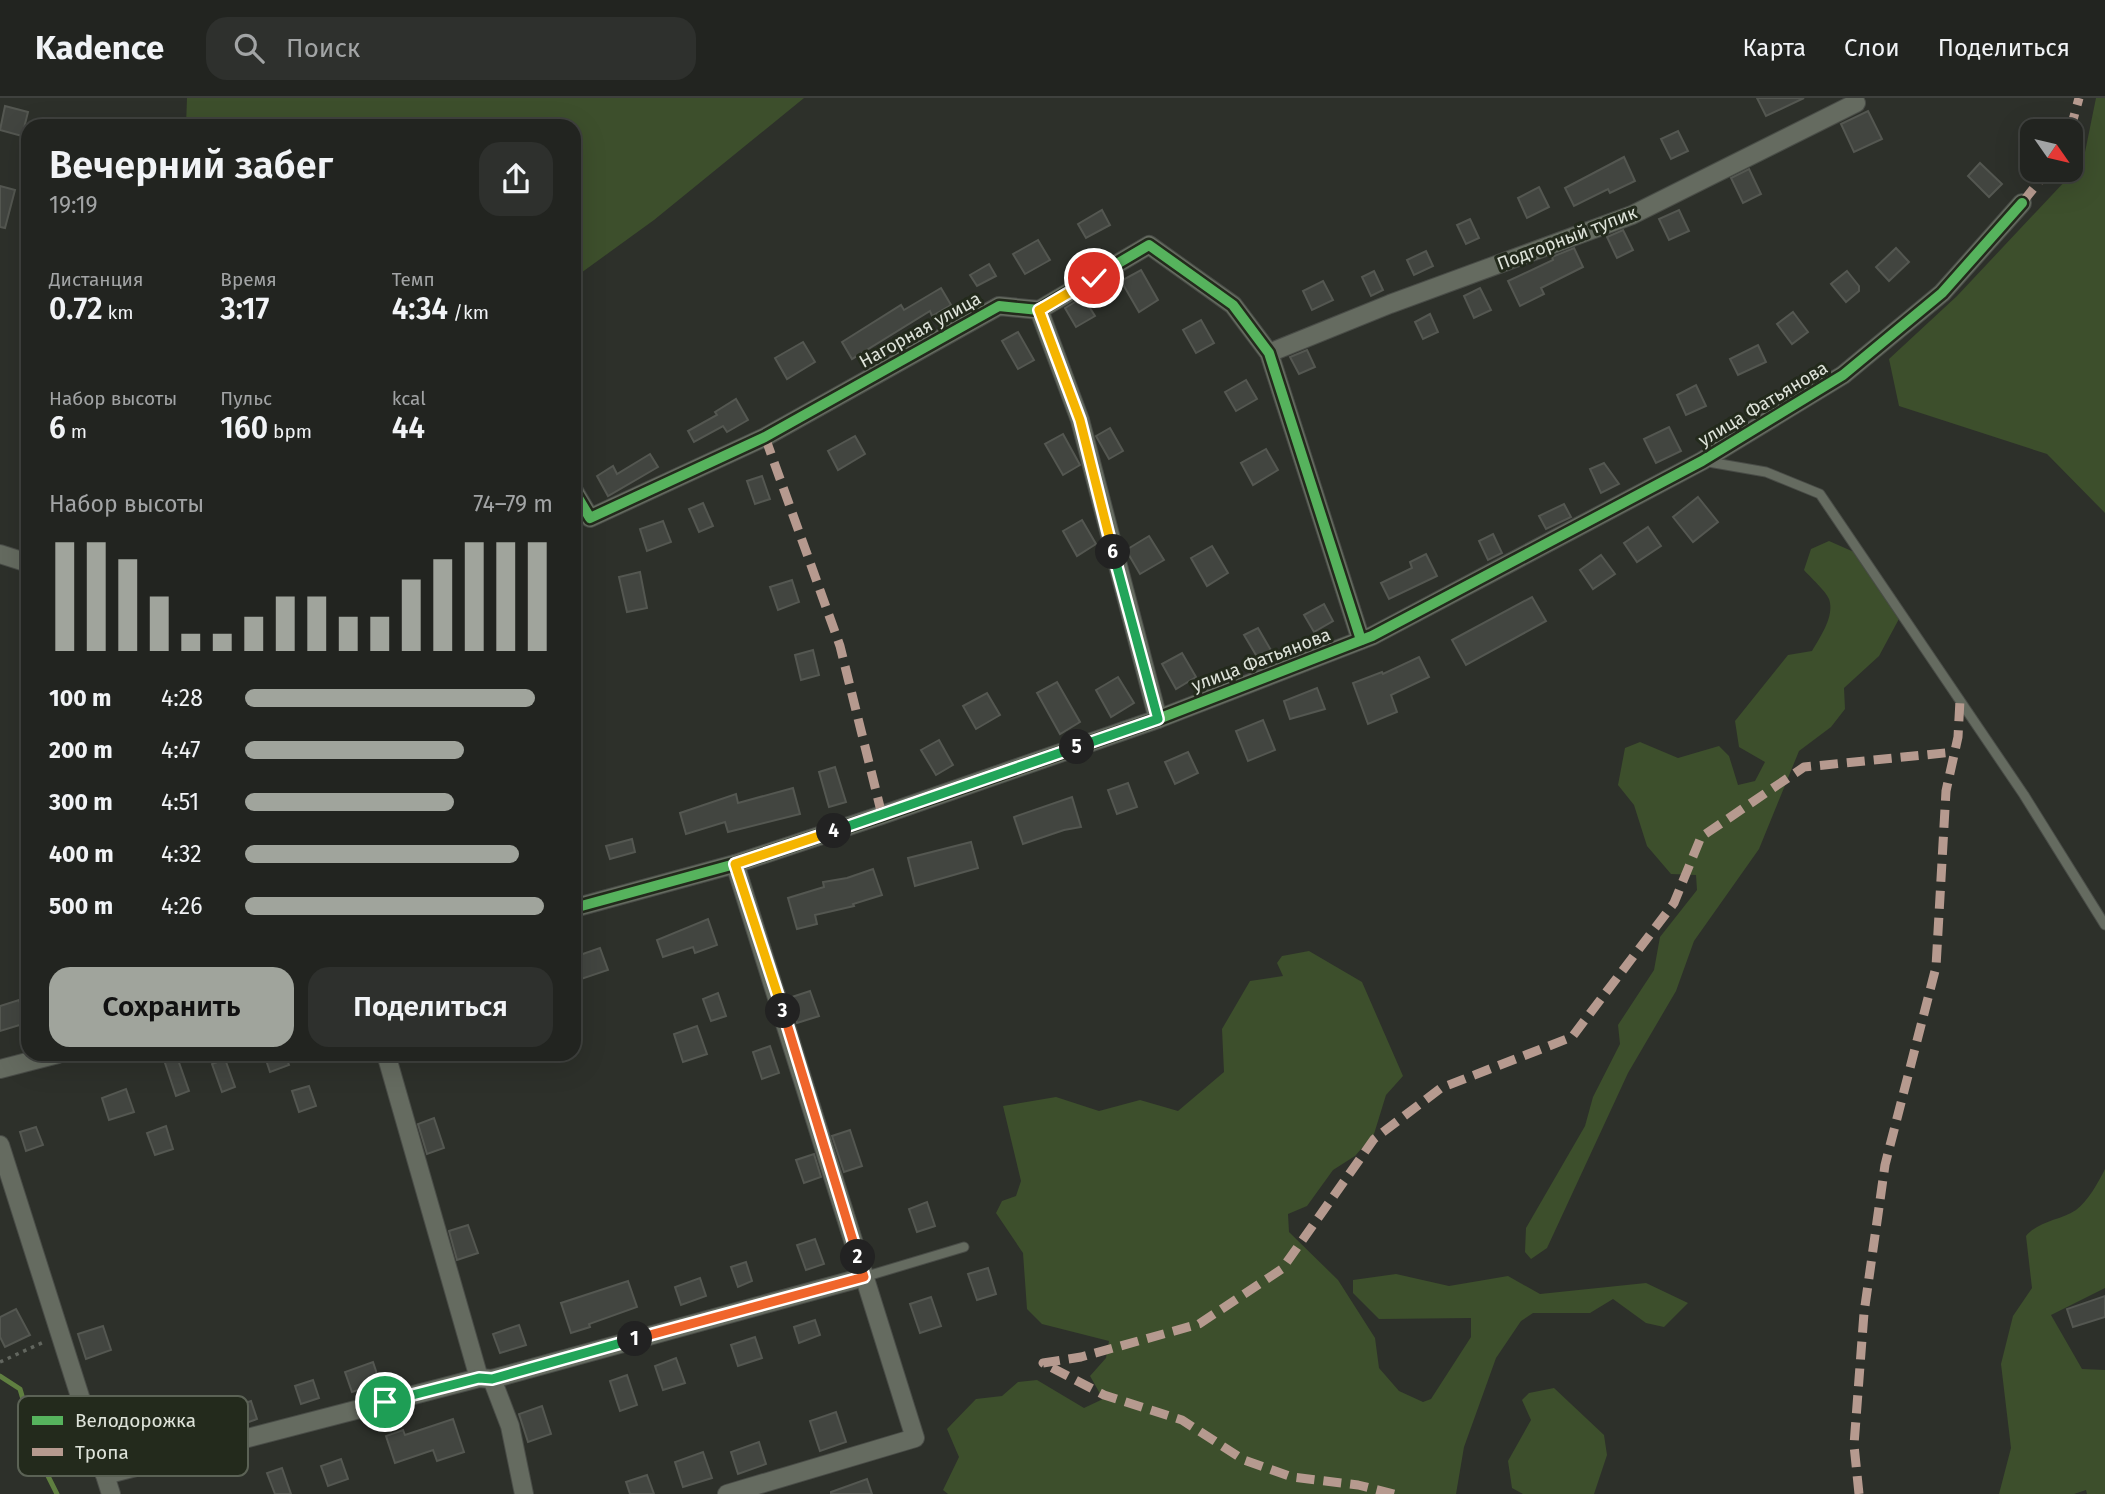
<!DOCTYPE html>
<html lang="ru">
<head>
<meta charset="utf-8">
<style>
  body { margin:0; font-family:"Fira Sans",sans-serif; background:#2e302d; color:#f1f3f6; height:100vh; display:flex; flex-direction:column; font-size:26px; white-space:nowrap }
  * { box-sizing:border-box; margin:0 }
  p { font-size:23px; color:#a2a4a5 }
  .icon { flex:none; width:38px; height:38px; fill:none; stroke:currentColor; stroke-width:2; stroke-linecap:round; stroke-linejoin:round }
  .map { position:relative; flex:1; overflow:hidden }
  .panel { position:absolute; left:21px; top:21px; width:560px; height:942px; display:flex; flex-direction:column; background:#222420; border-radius:21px; box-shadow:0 7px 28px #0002,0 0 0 2px #3f413e }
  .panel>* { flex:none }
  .needle { width:46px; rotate:124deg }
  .tools { position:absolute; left:2020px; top:21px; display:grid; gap:14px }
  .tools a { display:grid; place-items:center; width:63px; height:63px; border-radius:14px; background:#222420; box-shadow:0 7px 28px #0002,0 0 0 2px #3f413e; font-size:35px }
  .pin { position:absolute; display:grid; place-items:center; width:60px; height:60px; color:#fff; margin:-30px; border:4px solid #fff; border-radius:50%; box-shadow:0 2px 7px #0007 }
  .km { position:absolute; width:35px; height:35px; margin:-18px; border-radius:50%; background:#222; color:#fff; font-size:19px; line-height:35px; text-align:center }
  .round { display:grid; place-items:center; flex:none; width:74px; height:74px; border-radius:21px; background:#2e302d }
  .head { display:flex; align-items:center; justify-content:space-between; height:119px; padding:0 28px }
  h1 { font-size:38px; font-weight:600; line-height:52px }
  .stats { display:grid; grid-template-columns:repeat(3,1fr); gap:10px; height:119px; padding:7px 28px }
  .stats div { display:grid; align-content:center }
  .stats b { font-size:30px; font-weight:600 }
  .stats small { font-size:19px; font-weight:400 }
  .stats p { font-size:19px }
  .chart { height:196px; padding:14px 28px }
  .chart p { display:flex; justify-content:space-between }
  .chart svg { width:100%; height:126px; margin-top:7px; stroke:#a0a49c; stroke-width:6 }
  .action { display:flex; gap:14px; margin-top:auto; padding:14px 28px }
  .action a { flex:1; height:80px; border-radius:21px; background:#a0a49c; color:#111; font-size:28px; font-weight:600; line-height:80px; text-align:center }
  .action a+a { background:#2e302d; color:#f1f3f6 }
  ul { padding:0 28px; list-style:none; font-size:23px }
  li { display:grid; grid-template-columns:112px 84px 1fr; align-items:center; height:52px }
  li i { height:18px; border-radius:9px; background:#a0a49c }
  header { display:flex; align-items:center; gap:42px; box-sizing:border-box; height:98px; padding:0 35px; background:#222420; border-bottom:2px solid #3f413e }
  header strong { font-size:33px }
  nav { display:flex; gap:38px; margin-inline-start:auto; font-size:24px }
  .search { width:490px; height:63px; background:#2e302d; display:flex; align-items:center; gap:18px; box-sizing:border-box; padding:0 24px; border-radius:21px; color:#a2a4a5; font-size:26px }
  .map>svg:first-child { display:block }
</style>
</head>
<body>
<header>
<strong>Kadence</strong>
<div class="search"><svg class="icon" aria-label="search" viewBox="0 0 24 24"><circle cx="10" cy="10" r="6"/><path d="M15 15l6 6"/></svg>Поиск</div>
<nav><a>Карта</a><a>Слои</a><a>Поделиться</a></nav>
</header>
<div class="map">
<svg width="2105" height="1396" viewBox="0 0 2105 1396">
  <rect width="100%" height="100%" fill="#2d302a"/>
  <!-- green -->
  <g fill="#3d4f2c">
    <polygon points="187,0 804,0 654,122 574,180 574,28 186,28"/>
    <polygon points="2096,0 2105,0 2105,415 2047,356 1899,308 1889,261 1957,198 2083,64"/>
    <path d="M 1829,443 L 1854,454 L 1900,519 L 1879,558 L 1844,590 L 1845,611 L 1831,629 L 1799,653 L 1759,751 L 1694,843 L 1676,893 L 1628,975 L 1547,1150 L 1531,1161 L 1525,1154 L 1526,1130 L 1585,1028 L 1593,999 L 1620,946 L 1618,927 L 1654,872 L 1660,839 L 1697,792 L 1696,777 L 1671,776 L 1647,748 L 1634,707 L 1618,687 L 1625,650 L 1640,644 L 1678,660 L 1719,648 L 1729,658 L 1738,687 L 1755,683 L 1765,664 L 1739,649 L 1735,623 L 1788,557 L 1812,553 C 1820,539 1835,518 1829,501 C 1826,493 1810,479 1804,472 L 1811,451 Z"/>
    <polygon points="1309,853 1362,884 1403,978 1386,997 1374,1036 1355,1058 1333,1072 1307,1108 1288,1116 1289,1134 1338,1182 1375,1240 1379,1270 1399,1293 1423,1304 1431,1301 1471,1239 1471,1220 1379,1221 1353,1195 1353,1182 1396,1176 1449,1188 1508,1178 1540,1196 1646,1185 1688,1205 1664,1229 1646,1225 1613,1201 1590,1215 1533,1215 1521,1223 1496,1260 1464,1349 1456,1396 948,1396 943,1392 959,1359 947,1331 976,1301 1002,1298 1018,1284 1037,1282 1084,1310 1103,1301 1090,1278 1106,1260 1109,1243 1042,1226 1027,1211 1023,1155 996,1115 1002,1103 1016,1098 1021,1083 1003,1008 1056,999 1099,1013 1140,1002 1178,1013 1224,974 1222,931 1250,883 1283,878 1277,865 1282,858"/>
    <path d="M 2105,1071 L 2105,1190 L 2051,1217 L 2082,1271 L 2105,1272 L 2105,1396 L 2087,1396 L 2086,1392 L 2074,1396 L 1999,1396 L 2011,1350 L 2001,1266 L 2013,1218 L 2032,1190 L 2026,1138 C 2040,1122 2059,1123 2076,1112 C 2088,1103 2098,1085 2105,1071 Z"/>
    <polygon points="1554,1290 1604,1337 1607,1357 1594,1396 1523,1396 1512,1390 1508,1363 1531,1322 1522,1302 1529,1295"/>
  </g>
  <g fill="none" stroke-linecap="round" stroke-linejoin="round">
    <!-- stream -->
    <polyline stroke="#5f7f40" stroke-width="5" points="0,1278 20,1291 42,1366 57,1396"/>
  </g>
  <!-- building -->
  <g fill="#424540" stroke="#545751" stroke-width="2">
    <polygon points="1757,0 1804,0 1766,18"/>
    <polygon points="5,8 28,14 22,38 0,32"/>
    <polygon points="1868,13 1882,41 1854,54 1841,26"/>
    <polygon points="1678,33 1688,53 1671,61 1661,41"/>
    <polygon points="1624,59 1635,83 1610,95 1608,91 1574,108 1565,90"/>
    <polygon points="1980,65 2002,86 1989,99 1968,78"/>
    <polygon points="1749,71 1761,96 1743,105 1731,80"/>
    <polygon points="0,88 15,92 5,130 0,129"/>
    <polygon points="1539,89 1549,109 1527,120 1518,100"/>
    <polygon points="1102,112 1110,127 1086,140 1078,126"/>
    <polygon points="1679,112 1689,133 1669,142 1659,121"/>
    <polygon points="1470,121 1479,140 1466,146 1457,127"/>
    <polygon points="1623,132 1633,152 1617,160 1607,139"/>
    <polygon points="1038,142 1050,162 1025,176 1013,156"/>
    <polygon points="1574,150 1583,169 1541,190 1544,196 1520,208 1508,183 1553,162 1552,159"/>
    <polygon points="1896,150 1909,164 1889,183 1876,169"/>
    <polygon points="1426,153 1433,168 1414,177 1407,162"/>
    <polygon points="989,166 996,178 977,188 970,177"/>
    <polygon points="1141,172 1158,202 1139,214 1121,183"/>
    <polygon points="1374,173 1383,192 1371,198 1362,179"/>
    <polygon points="1847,173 1859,188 1859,193 1846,204 1831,186"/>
    <polygon points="1323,183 1333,202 1312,212 1303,193"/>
    <polygon points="941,190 951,207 932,218 930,213 852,261 842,244 901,207 904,212"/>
    <polygon points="1480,190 1491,212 1474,220 1464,198"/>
    <polygon points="1083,199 1095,218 1076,229 1065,210"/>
    <polygon points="1793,214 1808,234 1792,246 1777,226"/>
    <polygon points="1430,216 1438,234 1423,241 1415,224"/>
    <polygon points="1201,222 1214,245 1196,255 1183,232"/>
    <polygon points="1018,234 1034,262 1018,271 1002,243"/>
    <polygon points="803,244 815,264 787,281 775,260"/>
    <polygon points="1758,247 1766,264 1738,277 1730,261"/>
    <polygon points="1307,252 1315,269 1299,276 1290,259"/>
    <polygon points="1246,282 1257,301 1236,313 1225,294"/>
    <polygon points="1696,287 1706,308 1686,317 1677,297"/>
    <polygon points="736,301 748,322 727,334 723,328 694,344 688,333 717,317 715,314"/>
    <polygon points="1669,329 1681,353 1656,365 1644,341"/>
    <polygon points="1110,330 1123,353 1109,361 1096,338"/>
    <polygon points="1063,336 1080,367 1063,377 1045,346"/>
    <polygon points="855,338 865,356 838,372 828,353"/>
    <polygon points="1266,351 1278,372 1253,387 1241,365"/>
    <polygon points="650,356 658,369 608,398 597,378 613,368 617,376"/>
    <polygon points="1604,365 1619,386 1601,395 1590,371"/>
    <polygon points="762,378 770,401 755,406 747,383"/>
    <polygon points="1698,399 1718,424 1693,444 1673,419"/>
    <polygon points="703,405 713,428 699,434 689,411"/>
    <polygon points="1564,406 1571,419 1546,431 1539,418"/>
    <polygon points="1082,422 1096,446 1077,458 1063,433"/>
    <polygon points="663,423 671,444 647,453 640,431"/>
    <polygon points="1648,429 1661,448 1637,464 1624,445"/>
    <polygon points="1493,436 1502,455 1488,462 1479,443"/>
    <polygon points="1149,438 1164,462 1140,476 1126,452"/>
    <polygon points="1212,448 1228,475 1207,488 1191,460"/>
    <polygon points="1426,456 1437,478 1389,501 1381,485 1412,470 1410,464"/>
    <polygon points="1601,457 1615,476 1593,491 1580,472"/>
    <polygon points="640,474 647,510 627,514 619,479"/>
    <polygon points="792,482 799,504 778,512 770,489"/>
    <polygon points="1532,499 1546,523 1466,567 1452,542"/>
    <polygon points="1324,506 1333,523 1314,534 1304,517"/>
    <polygon points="1258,530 1272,554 1259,562 1244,537"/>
    <polygon points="813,552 819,577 801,582 795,557"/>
    <polygon points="1182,555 1196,579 1176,591 1162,566"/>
    <polygon points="1419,559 1429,579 1391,597 1397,614 1368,626 1353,585 1382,574 1383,576"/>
    <polygon points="1118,579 1134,605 1111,619 1096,592"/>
    <polygon points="1057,584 1080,624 1060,636 1037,595"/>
    <polygon points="1317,590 1325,611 1290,621 1284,603"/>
    <polygon points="987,595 1000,617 976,631 963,608"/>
    <polygon points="1263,622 1275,652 1248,663 1236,633"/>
    <polygon points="939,642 953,667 936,677 921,652"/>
    <polygon points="1188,654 1198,675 1175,686 1165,664"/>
    <polygon points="835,669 846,704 829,709 819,674"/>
    <polygon points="1128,685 1137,709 1117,716 1108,692"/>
    <polygon points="793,690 800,716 728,734 725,724 686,736 680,715 736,696 738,705"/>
    <polygon points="1072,699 1081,729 1064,732 1023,746 1014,719"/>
    <polygon points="632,741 635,754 610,761 606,748"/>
    <polygon points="971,744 978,770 915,788 908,760"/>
    <polygon points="873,771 882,797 853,806 854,808 815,817 817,826 797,831 788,800 824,789 823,784 847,780"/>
    <polygon points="708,821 717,847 695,855 693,849 663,859 657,842"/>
    <polygon points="600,850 608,872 578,882 574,872 574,859"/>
    <polygon points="810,893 819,918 797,925 789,900"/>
    <polygon points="718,895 726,918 711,923 703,901"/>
    <polygon points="19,902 26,925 0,933 0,908"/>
    <polygon points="697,928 707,956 683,964 674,936"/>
    <polygon points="770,948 779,975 762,981 753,954"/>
    <polygon points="162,956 176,956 189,993 176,998"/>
    <polygon points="264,956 285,956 289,967 270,974"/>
    <polygon points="225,961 235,989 222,994 212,966"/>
    <polygon points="309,988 316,1008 299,1014 292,993"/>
    <polygon points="126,991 134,1014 109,1022 102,1000"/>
    <polygon points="434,1020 444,1050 427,1056 418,1026"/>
    <polygon points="166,1028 173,1051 155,1057 147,1035"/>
    <polygon points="36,1029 43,1047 26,1053 20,1034"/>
    <polygon points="850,1032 862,1068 844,1074 832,1038"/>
    <polygon points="814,1056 821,1079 804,1085 796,1062"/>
    <polygon points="927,1104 935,1128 917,1134 909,1111"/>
    <polygon points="468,1127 478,1155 457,1162 449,1133"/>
    <polygon points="815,1141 824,1166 806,1172 797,1147"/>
    <polygon points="746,1164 752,1183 738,1189 731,1169"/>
    <polygon points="988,1170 996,1196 977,1202 968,1176"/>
    <polygon points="700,1180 706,1198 681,1207 675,1189"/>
    <polygon points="628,1183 637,1209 589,1226 590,1229 571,1235 561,1205"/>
    <polygon points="2105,1198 2105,1219 2073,1229 2067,1211"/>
    <polygon points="931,1199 941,1228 920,1235 910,1206"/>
    <polygon points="16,1211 30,1237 5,1249 0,1239 0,1219"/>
    <polygon points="815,1222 820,1237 799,1245 794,1229"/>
    <polygon points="519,1227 526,1247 500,1255 493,1236"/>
    <polygon points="103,1228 111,1252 86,1261 78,1236"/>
    <polygon points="755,1239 762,1260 738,1268 731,1247"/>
    <polygon points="676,1260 685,1285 663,1292 655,1268"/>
    <polygon points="373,1264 380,1285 352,1294 345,1274"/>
    <polygon points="627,1277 637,1307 620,1313 610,1283"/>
    <polygon points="313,1282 319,1300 301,1306 295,1288"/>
    <polygon points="251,1303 257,1321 229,1331 223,1312"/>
    <polygon points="542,1308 551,1336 528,1344 519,1316"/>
    <polygon points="836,1314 846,1344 820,1353 810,1323"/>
    <polygon points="453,1321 464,1354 437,1363 433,1352 395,1365 386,1338 403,1332 405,1337"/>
    <polygon points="759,1344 766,1366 738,1376 731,1354"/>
    <polygon points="703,1354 712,1380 683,1389 675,1364"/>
    <polygon points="341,1361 348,1381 328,1388 321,1368"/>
    <polygon points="282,1370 291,1396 275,1396 267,1375"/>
    <polygon points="647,1377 654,1396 630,1396 626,1384"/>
    <polygon points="867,1381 872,1396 831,1396 831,1394"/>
  </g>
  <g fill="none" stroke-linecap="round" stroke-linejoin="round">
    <!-- service casing -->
    <g stroke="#494c47" stroke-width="11">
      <g id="service">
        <polyline points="1703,363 1766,374 1820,396 2024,697 2105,827"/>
        <polyline points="864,1179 964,1149"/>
      </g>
    </g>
    <!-- minor casing -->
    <g stroke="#494c47" stroke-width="20">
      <g id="minor">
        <polyline points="1039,212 1080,322 1158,621"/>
        <polyline points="1269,255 1390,206 1632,117 1856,5"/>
        <polyline points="574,393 590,420 765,339 999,208 1039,212 1149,147 1233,207 1269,255 1361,542"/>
        <polyline points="0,456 28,465"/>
        <polyline points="574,810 735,766 882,717 1158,621 1372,538 1702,363 1843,277 1942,195 2022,105"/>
        <polyline points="386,956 479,1280"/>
        <polyline points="0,971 58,956"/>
        <polyline points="0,1047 111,1396"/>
        <polyline points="492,1281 510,1328 524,1396"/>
        <polyline points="105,1377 479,1280 492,1281 864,1179"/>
        <polyline points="727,1396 915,1340 735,766"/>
      </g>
    </g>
    <!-- path -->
    <polyline stroke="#62665f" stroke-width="3.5" stroke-dasharray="3.5 5" stroke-linecap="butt" points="0,1264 46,1243"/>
    <!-- service -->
    <use href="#service" stroke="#656b60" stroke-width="9"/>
    <!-- minor -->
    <use href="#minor" stroke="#656b60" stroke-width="18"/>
    <!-- quiet -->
    <g stroke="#b69a8f" stroke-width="9" stroke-dasharray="18 9" stroke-linecap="butt">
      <polyline points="2070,33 2079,0"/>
      <polyline points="2022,105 2048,72"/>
      <polyline points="765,339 840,548 882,717"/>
      <polyline points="1394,1396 1358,1387 1292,1379 1244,1362 1182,1322 1104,1297 1043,1265 1081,1259 1199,1226 1282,1171 1374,1041 1441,990 1572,939 1674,805 1701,739 1754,703 1804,669 1954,654"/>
      <polyline points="1859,1396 1854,1347 1864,1215 1885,1067 1936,869 1946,693 1958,639 1960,602"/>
    </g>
    <!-- cycleway casing -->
    <g stroke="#232a1c" stroke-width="15">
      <g id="cycleway">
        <polyline points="574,393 590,420 765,339 999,208 1039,212 1149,147 1233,207 1269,255 1361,542"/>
        <polyline points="574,810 735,766 882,717 1158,621 1372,538 1702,363 1843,277 1942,195 2022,105"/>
      </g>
    </g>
    <!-- cycleway -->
    <use href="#cycleway" stroke="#56b35d" stroke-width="10"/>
  </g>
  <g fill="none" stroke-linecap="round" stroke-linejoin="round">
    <!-- split-1 casing -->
    <g stroke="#fff" stroke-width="14">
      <polyline id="split-1" points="385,1304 479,1280 492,1281 635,1241"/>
    </g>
    <!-- split-2 casing -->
    <g stroke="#fff" stroke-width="14">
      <polyline id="split-2" points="635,1241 864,1179 858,1159"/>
    </g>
    <!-- split-3 casing -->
    <g stroke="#fff" stroke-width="14">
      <polyline id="split-3" points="783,913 858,1159"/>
    </g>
    <!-- split-4 casing -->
    <g stroke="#fff" stroke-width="14">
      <polyline id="split-4" points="783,913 735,766 834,733"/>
    </g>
    <!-- split-5 casing -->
    <g stroke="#fff" stroke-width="14">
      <polyline id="split-5" points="834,733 1077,649"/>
    </g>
    <!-- split-6 casing -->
    <g stroke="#fff" stroke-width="14">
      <polyline id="split-6" points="1077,649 1158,621 1113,454"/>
    </g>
    <!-- split-7 casing -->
    <g stroke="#fff" stroke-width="14">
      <polyline id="split-7" points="1043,210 1039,212 1080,322 1113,454"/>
    </g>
    <!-- split-8 casing -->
    <g stroke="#fff" stroke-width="14">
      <polyline id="split-8" points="1043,210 1094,180"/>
    </g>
    <!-- split-1 -->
    <use href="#split-1" stroke="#22a559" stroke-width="9"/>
    <!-- split-2 -->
    <use href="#split-2" stroke="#f0652b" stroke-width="9"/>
    <!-- split-3 -->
    <use href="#split-3" stroke="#f0652b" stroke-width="9"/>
    <!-- split-4 -->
    <use href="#split-4" stroke="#f5b400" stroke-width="9"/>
    <!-- split-5 -->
    <use href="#split-5" stroke="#22a559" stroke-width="9"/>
    <!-- split-6 -->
    <use href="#split-6" stroke="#22a559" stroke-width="9"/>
    <!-- split-7 -->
    <use href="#split-7" stroke="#f5b400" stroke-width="9"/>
    <!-- split-8 -->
    <use href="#split-8" stroke="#f5b400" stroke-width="9"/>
  </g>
  <g text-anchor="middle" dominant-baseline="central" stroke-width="6" stroke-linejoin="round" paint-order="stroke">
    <!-- street labels -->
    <g font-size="18" fill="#dee3da" stroke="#232a1c">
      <text transform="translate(1567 140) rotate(-21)">Подгорный тупик</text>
      <text transform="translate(920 232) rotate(-29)">Нагорная улица</text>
      <text transform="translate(1763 306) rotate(-31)">улица Фатьянова</text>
      <text transform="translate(1261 562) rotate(-21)">улица Фатьянова</text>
    </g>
  </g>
  <!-- legend -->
  <rect x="18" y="1298" width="230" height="80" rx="10" fill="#232a1c" stroke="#5b6255" stroke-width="2"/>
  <rect x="32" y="1318" width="31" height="9" fill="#56b35d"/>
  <rect x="32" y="1350" width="31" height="8" fill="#b69a8f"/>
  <g font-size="19" fill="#dee3da">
    <text x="75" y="1329">Велодорожка</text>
    <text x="75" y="1361">Тропа</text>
  </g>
</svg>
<div class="tools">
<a><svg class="needle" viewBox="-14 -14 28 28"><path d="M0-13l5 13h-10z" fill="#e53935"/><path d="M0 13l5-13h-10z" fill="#a2a4a5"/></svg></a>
</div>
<div class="pin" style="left:385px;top:1304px;background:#1e9e55"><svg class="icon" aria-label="arrive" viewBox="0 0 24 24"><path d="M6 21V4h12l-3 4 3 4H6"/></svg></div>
<div class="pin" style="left:1094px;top:180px;background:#d93025"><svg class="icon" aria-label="check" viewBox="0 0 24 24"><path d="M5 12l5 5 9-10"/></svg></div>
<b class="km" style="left:635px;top:1241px">1</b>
<b class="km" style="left:858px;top:1159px">2</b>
<b class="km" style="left:783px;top:913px">3</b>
<b class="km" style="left:834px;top:733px">4</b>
<b class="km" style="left:1077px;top:649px">5</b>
<b class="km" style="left:1113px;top:454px">6</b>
<section class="panel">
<div class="head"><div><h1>Вечерний забег</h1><p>19:19</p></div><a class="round"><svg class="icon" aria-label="share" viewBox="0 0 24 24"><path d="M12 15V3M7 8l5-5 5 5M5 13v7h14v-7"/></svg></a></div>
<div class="stats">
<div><p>Дистанция</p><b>0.72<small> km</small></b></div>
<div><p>Время</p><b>3:17</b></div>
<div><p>Темп</p><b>4:34<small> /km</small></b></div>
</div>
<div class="stats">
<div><p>Набор высоты</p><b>6<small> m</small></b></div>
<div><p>Пульс</p><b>160<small> bpm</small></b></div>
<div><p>kcal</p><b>44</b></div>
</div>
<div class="chart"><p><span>Набор высоты</span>74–79 m</p>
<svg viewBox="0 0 160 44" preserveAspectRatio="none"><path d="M5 44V6M15 44V6M25 44V12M35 44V25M45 44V38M55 44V38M65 44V32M75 44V25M85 44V25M95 44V32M105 44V32M115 44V19M125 44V12M135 44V6M145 44V6M155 44V6"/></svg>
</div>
<ul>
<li><b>100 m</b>4:28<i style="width:94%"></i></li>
<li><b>200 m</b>4:47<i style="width:71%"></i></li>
<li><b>300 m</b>4:51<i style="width:68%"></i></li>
<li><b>400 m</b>4:32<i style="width:89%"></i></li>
<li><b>500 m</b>4:26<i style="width:97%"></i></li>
</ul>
<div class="action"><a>Сохранить</a><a>Поделиться</a></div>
</section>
</div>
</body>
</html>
